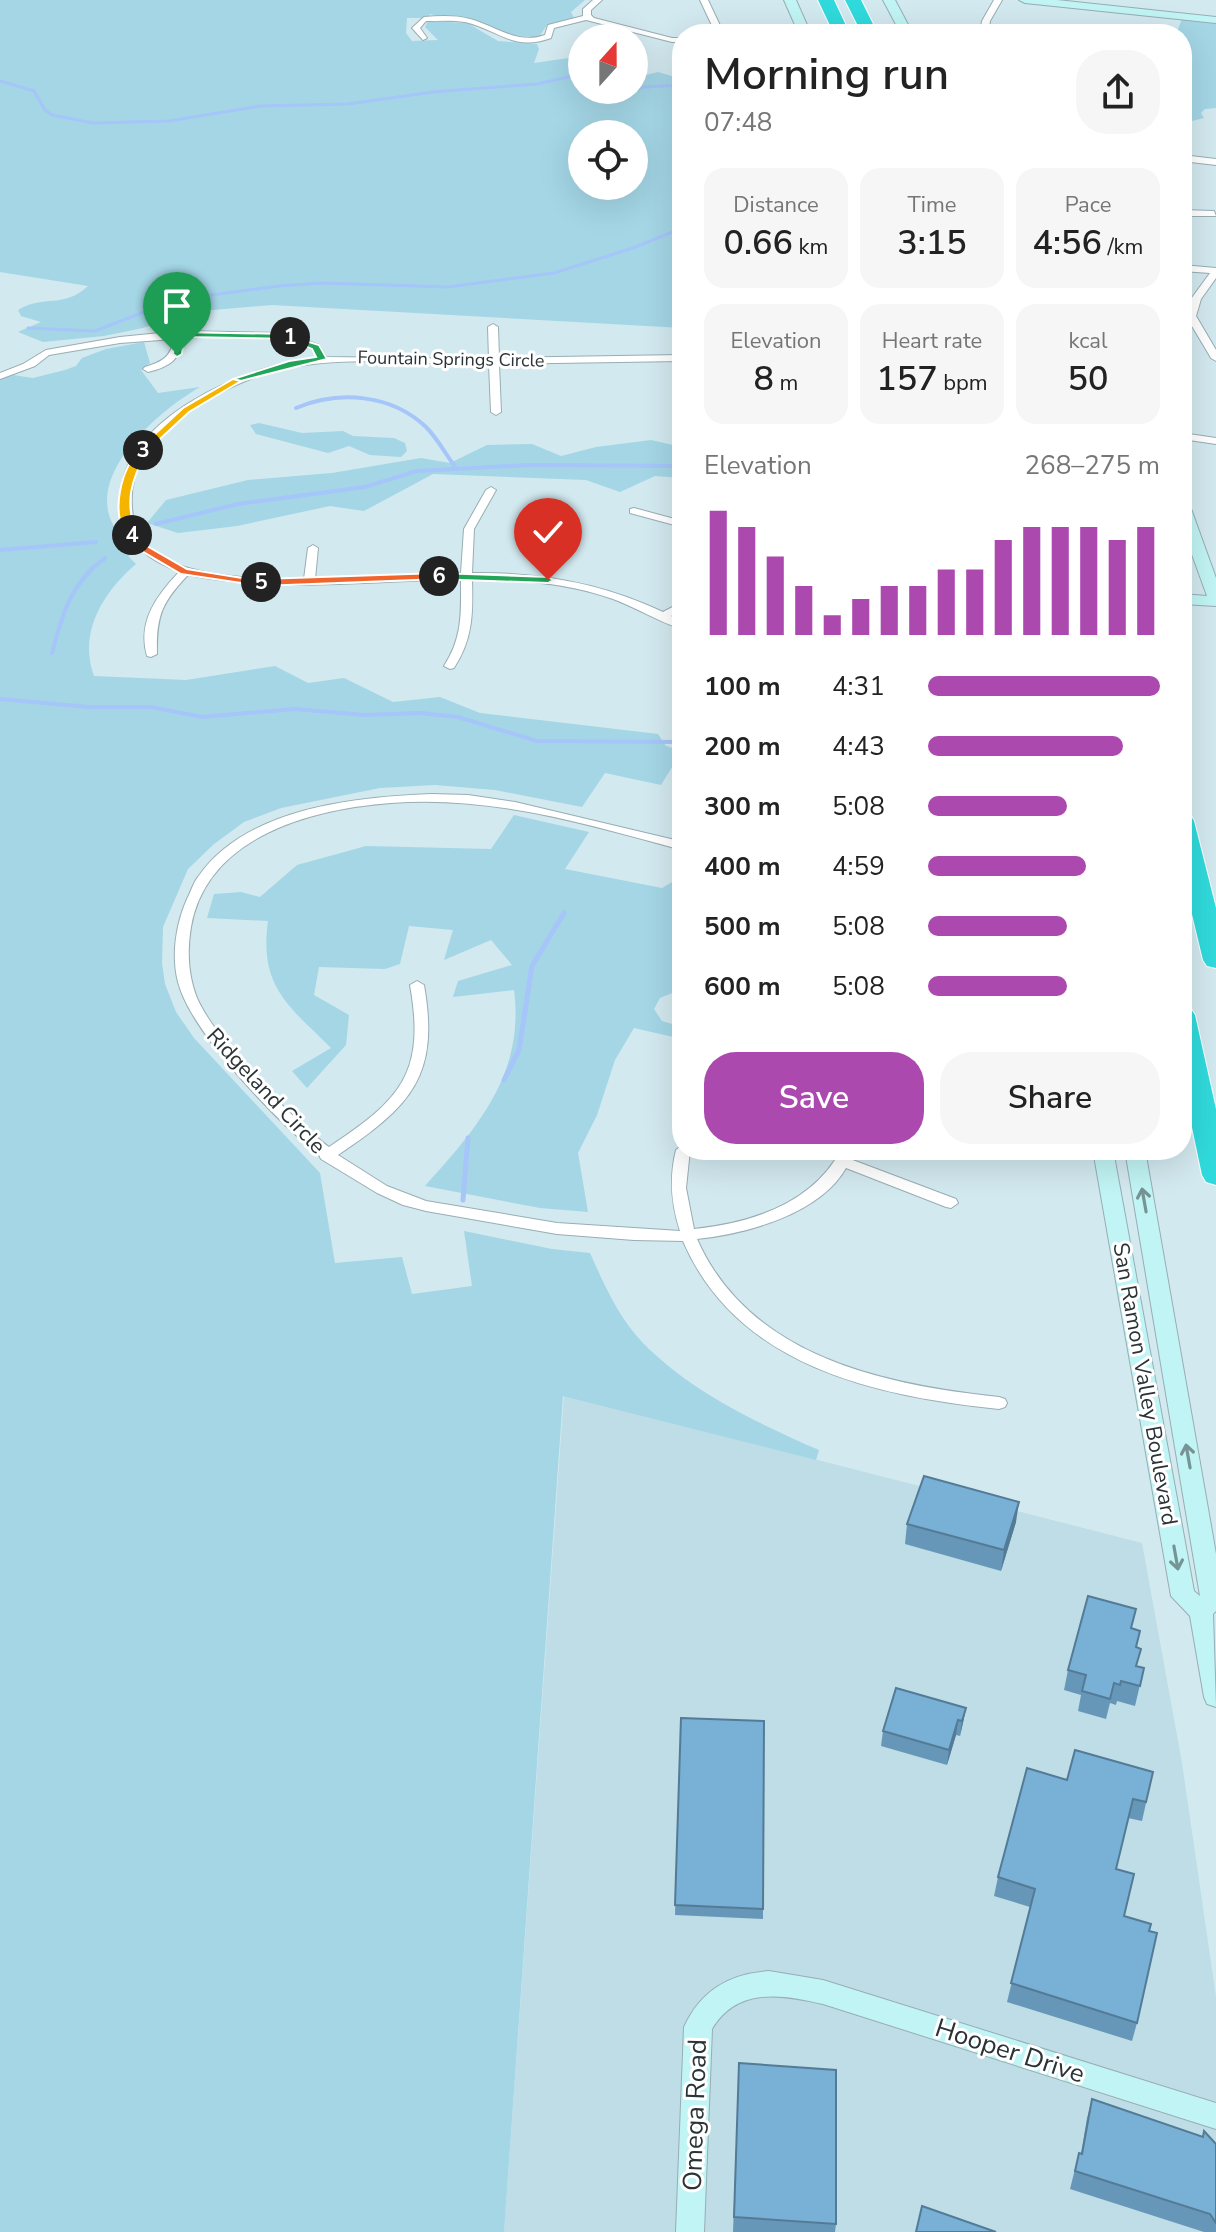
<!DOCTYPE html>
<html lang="en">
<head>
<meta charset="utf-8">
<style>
  body { margin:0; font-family:"Nunito Sans",sans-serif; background:#f6f6f6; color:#222; height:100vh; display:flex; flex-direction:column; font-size:30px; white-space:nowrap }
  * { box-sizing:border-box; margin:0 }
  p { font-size:26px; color:#767676 }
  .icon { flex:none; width:44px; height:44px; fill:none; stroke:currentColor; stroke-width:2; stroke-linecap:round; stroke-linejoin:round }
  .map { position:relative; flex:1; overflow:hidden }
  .sheet { position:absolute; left:672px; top:24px; width:520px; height:1136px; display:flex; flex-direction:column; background:#fff; border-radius:32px; box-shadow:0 8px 32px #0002 }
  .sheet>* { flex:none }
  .needle { width:52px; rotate:21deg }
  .fabs { position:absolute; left:568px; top:24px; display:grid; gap:16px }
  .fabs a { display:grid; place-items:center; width:80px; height:80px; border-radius:50%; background:#fff; box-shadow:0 8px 32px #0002; font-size:40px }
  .pin { position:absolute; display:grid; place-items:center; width:68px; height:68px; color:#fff; margin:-82px -34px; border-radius:50% 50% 50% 0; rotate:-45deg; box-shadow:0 0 8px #0007 }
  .pin .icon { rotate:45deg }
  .km { position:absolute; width:40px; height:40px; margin:-20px; border-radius:50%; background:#222; color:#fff; font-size:22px; line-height:40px; text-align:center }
  .round { display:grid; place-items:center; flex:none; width:84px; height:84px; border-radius:32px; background:#f6f6f6 }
  .overview { display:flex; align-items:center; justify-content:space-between; height:136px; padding:0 32px }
  h1 { font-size:44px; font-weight:600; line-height:60px }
  .figures { display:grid; grid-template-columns:repeat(3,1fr); gap:12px; height:136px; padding:8px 32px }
  .figures div { display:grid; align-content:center; border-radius:20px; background:#f6f6f6; text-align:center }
  .figures b { font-size:34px; font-weight:600 }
  .figures small { font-size:22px; font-weight:400 }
  .figures p { font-size:22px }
  .chart { height:224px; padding:16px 32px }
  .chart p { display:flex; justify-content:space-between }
  .chart svg { width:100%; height:144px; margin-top:8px; stroke:#ac49af; stroke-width:6 }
  .button { display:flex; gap:16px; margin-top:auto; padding:16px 32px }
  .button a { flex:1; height:92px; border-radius:32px; background:#ac49af; color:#fff; font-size:32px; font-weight:600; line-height:92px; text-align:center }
  .button a+a { background:#f6f6f6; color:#222 }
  ul { padding:0 32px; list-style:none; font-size:26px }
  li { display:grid; grid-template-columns:128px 96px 1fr; align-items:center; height:60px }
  li i { height:20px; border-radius:10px; background:#ac49af }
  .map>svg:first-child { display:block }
</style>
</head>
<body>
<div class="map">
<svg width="1216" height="2232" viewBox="0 0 1216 2232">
  <rect width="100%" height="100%" fill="#d2e9ef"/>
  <!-- built -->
  <polygon fill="#bedde6" points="564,1395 1142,1543 1182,1763 1216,1997 1216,2232 504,2232"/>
  <!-- green -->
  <g fill="#a4d6e6" fill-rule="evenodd">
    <path d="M 0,0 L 585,0 L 571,12 L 574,18 L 547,25 L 539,37 L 506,35 L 471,18 L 451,20 L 430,14 L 427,18 L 407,18 L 406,33 L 412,41 L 438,40 L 425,27 L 428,21 L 467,23 L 498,41 L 537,44 L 539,49 L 534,63 L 582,56 L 582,90 L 634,90 L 634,78 L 658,72 L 682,79 L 682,328 L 272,305 L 190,312 L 143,328 L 104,336 L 43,342 L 18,332 L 41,322 L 21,316 L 18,310 C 45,294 63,309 88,286 L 0,272 ZM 582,134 L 634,134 L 634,186 L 582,186 Z"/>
    <polygon points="1182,19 1216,23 1216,108 1205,109 1201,113 1204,118 1188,122 1182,137 1182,34 1176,34"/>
    <path d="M 144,342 L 150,363 L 141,370 L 158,393 L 200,387 C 162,409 99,462 108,511 C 111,527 125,541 135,553 L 128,556 L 136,564 C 103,592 78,633 94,676 L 186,680 L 275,666 L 308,683 L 344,678 L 393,702 L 440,697 L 480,713 L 658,734 L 666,746 L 682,751 L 661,785 L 605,773 L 582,807 L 495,790 L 435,785 L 380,788 L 281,808 L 244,822 L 214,844 L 188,869 L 163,927 L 162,963 L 165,984 L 176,1012 L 194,1038 L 320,1173 L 335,1263 L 402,1257 L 412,1294 L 472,1286 L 464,1231 L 552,1249 L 590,1253 C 604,1284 618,1317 643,1343 C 691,1392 757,1423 819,1450 L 816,1460 L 563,1396 L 504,2232 L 0,2232 L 0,379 L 13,375 L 33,378 L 65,370 L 76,366 L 82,358 L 106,349 Z"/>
    <polygon points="259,423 302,433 343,431 353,436 394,438 405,443 407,451 401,457 370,455 349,446 328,453 256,434 250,425"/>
    <polygon points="651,440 682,447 682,478 655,476 620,492 586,480 433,474 364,511 330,506 237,526 178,533 147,523 166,500 248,480 332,473 421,458 450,463 487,445 532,444 561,456 596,447"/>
    <path d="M 514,815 L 589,832 L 565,869 L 662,888 L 682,876 L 682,989 L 660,998 L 654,1009 L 662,1021 L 682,1027 L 682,1039 L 634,1028 L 615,1060 L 597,1115 L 578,1153 L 588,1212 L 540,1208 L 425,1186 C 477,1128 525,1074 514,990 L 453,997 L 458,981 L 512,965 L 491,940 L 444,960 L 453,930 L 409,926 L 400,964 L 385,969 L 319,967 L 314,995 L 349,1015 L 346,1045 L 307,1088 L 292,1071 L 331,1048 C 288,1005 259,987 268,921 L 207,918 L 214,894 L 241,892 L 260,897 L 297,865 L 366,846 L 491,849 Z"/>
  </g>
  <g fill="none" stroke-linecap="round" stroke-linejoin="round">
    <!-- stream-far2 -->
    <g stroke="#a6c5f9" stroke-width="3">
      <polyline points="0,81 34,91 45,110 52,115 93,123 169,121 260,106 348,104 433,92 537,84 582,74"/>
      <polyline points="602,90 598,93 598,99 625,95 643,87 682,85"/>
      <polyline points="28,328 95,331 175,300 279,286 323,283 448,287 554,273 633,248 682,228"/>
    </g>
    <!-- stream-far1 -->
    <g stroke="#a6c5f9" stroke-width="4">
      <path d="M 296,408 C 339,390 391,394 426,427 C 438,439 446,455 456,468"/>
      <polyline points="156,524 238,504 365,487 417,471 529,465 682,466"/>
      <polyline points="0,550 96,542"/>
      <path d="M 52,653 C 62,615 71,582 105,558"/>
      <polyline points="0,699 88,707 151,707 202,717 295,709 364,715 420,713 458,717 537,741 682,742"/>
    </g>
    <!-- stream -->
    <g stroke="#a6c5f9" stroke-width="5">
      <polyline points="504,1080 519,1050 532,966 564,913"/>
      <polyline points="463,1200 468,1138"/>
    </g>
    <!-- street casing -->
    <g stroke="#98adb4" stroke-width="2">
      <g id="street">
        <path d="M 593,0 L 602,0 L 591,10 L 591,15 L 594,18 L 672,38 L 682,38 L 682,42 L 672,42 L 586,20 L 554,28 L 551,38 C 513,52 499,30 465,22 C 452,20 439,21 426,21 L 420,28 L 427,38 L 423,40 L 412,28 L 424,17 C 439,16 455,15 470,19 C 496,26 517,45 545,35 L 548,25 L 583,16 L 583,9 Z"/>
        <polygon points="700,0 708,0 724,34 716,34"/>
        <polygon points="994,0 1002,0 990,21 988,34 980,34 982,21"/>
        <polygon points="1182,155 1216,159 1216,165 1182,161"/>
        <polygon points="1182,210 1214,211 1216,216 1182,216"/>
        <polygon points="1182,265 1216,268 1216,278 1201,299 1196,316 1216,350 1216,361 1211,358 1186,316 1191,299 1210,273 1182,271"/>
        <path d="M 493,324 L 498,327 L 499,358 L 682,355 L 682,361 L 499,364 L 501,412 L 496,415 L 491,412 L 489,364 C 412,366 328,350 253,378 C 201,398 126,442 132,507 C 133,527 138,540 155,553 C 187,577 265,580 304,579 L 308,548 L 313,545 L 318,548 L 315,579 L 461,573 L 464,529 L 486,490 L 491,487 L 496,490 L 474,529 L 472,573 C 539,572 602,583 663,612 L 682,602 L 682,610 L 671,616 L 682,622 L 682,629 C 659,622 637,608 613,599 C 568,583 520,579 472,579 C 473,613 473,639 454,668 L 450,669 L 444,666 C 463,637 461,612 461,579 C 369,581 279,593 188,575 C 162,602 156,616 157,654 L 151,657 L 147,656 C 137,622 157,595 179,572 C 159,563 149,559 134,542 C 130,538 124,533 123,528 C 120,521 121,511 121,504 C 114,421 249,363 317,358 L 312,349 L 285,339 L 215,336 L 184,338 C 180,360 169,367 148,372 L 143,369 L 145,367 C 162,362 171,357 174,339 L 120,343 L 49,355 L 35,366 L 0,379 L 0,373 L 23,364 L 46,350 L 120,337 L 180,331 L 286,333 L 319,345 L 326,357 L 489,359 L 488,327 Z"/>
        <polygon points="1182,433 1216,438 1216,444 1182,439"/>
        <polygon points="634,508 682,521 682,527 630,513 630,509"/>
        <path d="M 431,794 L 468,795 L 515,802 L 675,840 L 682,842 L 682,850 C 587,824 490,795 391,803 C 312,809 207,836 191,927 C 187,951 188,975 197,998 C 216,1041 291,1118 329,1147 C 400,1100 426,1074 410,985 L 417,981 L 424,985 C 440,1076 411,1106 338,1155 L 387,1186 L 426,1201 L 557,1223 L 680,1231 C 671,1203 669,1178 676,1150 L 682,1145 L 682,1150 L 690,1150 L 686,1188 L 694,1229 C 751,1223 812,1204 841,1150 L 855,1150 L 850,1159 L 956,1199 L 958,1203 L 951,1208 L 946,1207 L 846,1168 C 820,1214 746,1234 697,1239 C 749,1357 884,1385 999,1397 L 1005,1399 L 1007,1403 L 1005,1407 L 999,1409 C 876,1396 737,1367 683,1241 L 634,1240 L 557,1234 L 426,1211 L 403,1205 L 377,1193 L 321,1159 L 319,1155 C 278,1122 191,1033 178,982 C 171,955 176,924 187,899 C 191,892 193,883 198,877 C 245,808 355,797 431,794 Z"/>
      </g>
    </g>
    <!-- secondary casing -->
    <g stroke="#98adb4" stroke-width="2">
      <g id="secondary">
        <polygon points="784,0 796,0 811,34 799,34"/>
        <polygon points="883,0 895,0 913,34 901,34"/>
        <polygon points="1019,0 1057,0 1216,17 1216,23 1025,3"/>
        <polygon points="1182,501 1190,506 1216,578 1216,606 1182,604 1182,594 1207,596 1182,527"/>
        <polygon points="1093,1150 1113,1150 1194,1591 1200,1596 1125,1150 1145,1150 1216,1554 1216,1611 1213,1614 1216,1707 1207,1704 1204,1697 1190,1616 1171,1596"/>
        <path d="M 769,1971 L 823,1980 L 1216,2103 L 1216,2129 L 823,2004 C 781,1994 737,1987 712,2029 L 704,2232 L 676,2232 L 684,2027 C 701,1990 729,1974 769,1971 Z"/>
      </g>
    </g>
    <!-- highway casing -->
    <g stroke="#fff" stroke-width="2">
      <g id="highway">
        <polygon points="818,0 834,0 850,34 834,34"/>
        <polygon points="845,0 861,0 878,34 862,34"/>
        <polygon points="1182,814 1191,816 1194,821 1216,908 1216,968 1207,966 1203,960 1182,873"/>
        <polygon points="1182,1006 1191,1009 1195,1015 1216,1109 1216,1185 1206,1182 1202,1175 1182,1080"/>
      </g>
    </g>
    <!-- street -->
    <use href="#street" fill="#fff" fill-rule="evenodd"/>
    <!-- secondary -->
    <use href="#secondary" fill="#c1f4f4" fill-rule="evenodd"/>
    <!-- highway -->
    <use href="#highway" fill="#30dadc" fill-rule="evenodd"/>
  </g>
  <!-- wall -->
  <g fill="#6797b8">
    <polygon points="1016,1522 1001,1571 905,1544 907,1524"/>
    <polygon points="1131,1628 1136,1647 1136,1666 1144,1668 1135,1706 1117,1701 1116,1705 1110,1703 1106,1719 1078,1711 1081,1695 1064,1690 1068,1670"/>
    <polygon points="966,1708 960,1736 956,1735 947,1765 881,1746 883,1731"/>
    <polygon points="681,1718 763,1909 763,1919 675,1915"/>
    <polygon points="1153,1772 1142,1821 1128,1818 1116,1869 1124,1916 1137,2023 1132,2041 1007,2002 1030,1907 994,1896 998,1877"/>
    <polygon points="739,2063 836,2224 835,2232 733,2232"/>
    <polygon points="1092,2099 1216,2144 1216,2232 1204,2232 1070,2189 1079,2153 1081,2154 1087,2118"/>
  </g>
  <!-- shaded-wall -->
  <g fill="#547b96">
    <polygon points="1019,1502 1016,1522 1001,1571 1004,1550"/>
    <polygon points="966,1708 963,1723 960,1736 962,1721"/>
    <polygon points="958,1720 956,1735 947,1765 949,1750"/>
  </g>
  <!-- building -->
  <g fill="#78b0d6" stroke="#547b96" stroke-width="2">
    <polygon points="924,1476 1019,1502 1004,1550 907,1524"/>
    <polygon points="1088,1596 1136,1609 1131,1628 1140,1631 1136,1647 1141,1649 1136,1666 1144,1668 1140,1686 1121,1681 1120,1685 1114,1683 1110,1699 1082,1691 1086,1675 1068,1670"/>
    <polygon points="896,1688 966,1708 962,1721 958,1720 949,1750 883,1731"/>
    <polygon points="681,1718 764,1721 763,1909 675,1905"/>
    <polygon points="1075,1750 1153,1772 1146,1802 1133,1799 1116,1869 1134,1874 1124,1916 1151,1924 1149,1931 1157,1933 1137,2023 1011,1983 1035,1889 998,1877 1027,1768 1067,1780"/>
    <polygon points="739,2063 836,2070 836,2224 734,2217"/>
    <polygon points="1092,2099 1203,2137 1204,2131 1216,2144 1216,2223 1210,2214 1075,2171 1079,2153 1082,2154"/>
    <polygon points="922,2206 996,2232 916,2232"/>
  </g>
  <!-- one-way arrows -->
  <defs><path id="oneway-shaft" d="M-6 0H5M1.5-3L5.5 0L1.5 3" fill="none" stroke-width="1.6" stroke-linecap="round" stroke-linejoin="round" transform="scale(2)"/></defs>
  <g stroke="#769495">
    <use href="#oneway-shaft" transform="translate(1144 1200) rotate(-100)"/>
    <use href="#oneway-shaft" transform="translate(1188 1456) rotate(-100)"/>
    <use href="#oneway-shaft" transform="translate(1176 1558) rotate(80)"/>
  </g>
  <!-- split-1 -->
  <polygon fill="#22a559" stroke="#fff" stroke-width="2" points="176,332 290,334 294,337 290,339 184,337 182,354 177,357 173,354"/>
  <!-- split-2 -->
  <polygon fill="#22a559" stroke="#fff" stroke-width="2" points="286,335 319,345 327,359 233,383 233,379 289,361 316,357 312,349 286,338"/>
  <!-- split-3 -->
  <polygon fill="#f5b400" stroke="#fff" stroke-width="2" points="233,379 241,381 189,412 146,452 140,452 140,448 183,408"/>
  <!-- split-4 -->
  <path fill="#f5b400" stroke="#fff" stroke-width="2" d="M 143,447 L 148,450 C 131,479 124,503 137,535 L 132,538 C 106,522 122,461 143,447 Z"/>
  <!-- split-5 -->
  <polygon fill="#f0652b" stroke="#fff" stroke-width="2" points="128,533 135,533 147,546 187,569 266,582 261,586 181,574 140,550"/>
  <!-- split-6 -->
  <polygon fill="#f0652b" stroke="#fff" stroke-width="2" points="439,573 444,576 442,579 261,586 256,582 261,579"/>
  <!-- split-7 -->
  <polygon fill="#22a559" stroke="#fff" stroke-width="2" points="439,573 548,577 553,580 548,583 435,579 434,576"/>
  <g text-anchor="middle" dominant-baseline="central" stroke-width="6" stroke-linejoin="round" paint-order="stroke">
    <!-- far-street labels -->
    <g font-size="18" fill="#2a3336" stroke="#fff">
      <text transform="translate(451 359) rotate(1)">Fountain Springs Circle</text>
    </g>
    <!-- street labels -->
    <g font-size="22" fill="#2a3336" stroke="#fff">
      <text transform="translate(266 1091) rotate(47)">Ridgeland Circle</text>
      <text transform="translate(1145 1384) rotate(80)">San Ramon Valley Boulevard</text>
    </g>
    <!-- near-street labels -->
    <g font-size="26" fill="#2a3336" stroke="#fff">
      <text transform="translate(1010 2051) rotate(18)">Hooper Drive</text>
      <text transform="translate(695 2115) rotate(-88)">Omega Road</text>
    </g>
  </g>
</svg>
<div class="fabs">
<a><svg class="needle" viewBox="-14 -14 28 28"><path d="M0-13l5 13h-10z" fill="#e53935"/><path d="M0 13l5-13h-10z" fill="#767676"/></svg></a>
<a><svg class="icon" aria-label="locate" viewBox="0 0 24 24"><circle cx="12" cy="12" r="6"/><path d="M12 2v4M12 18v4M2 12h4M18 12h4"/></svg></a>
</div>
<div class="pin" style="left:177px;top:354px;background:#1e9e55"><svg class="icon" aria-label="arrive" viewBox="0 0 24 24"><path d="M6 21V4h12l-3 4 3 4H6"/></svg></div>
<div class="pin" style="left:548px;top:580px;background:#d93025"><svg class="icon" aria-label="check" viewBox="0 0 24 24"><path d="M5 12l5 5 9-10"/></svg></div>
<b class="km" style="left:290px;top:337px">1</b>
<b class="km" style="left:143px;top:450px">3</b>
<b class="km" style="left:132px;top:535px">4</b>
<b class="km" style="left:261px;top:582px">5</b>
<b class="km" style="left:439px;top:576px">6</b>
<section class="sheet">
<div class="overview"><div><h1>Morning run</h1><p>07:48</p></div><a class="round"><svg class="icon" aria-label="share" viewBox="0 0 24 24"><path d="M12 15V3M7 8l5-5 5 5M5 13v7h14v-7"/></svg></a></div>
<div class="figures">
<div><p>Distance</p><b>0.66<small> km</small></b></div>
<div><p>Time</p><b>3:15</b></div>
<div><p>Pace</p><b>4:56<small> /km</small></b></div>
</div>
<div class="figures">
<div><p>Elevation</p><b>8<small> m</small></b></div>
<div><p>Heart rate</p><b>157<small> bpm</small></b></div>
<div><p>kcal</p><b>50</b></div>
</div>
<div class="chart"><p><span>Elevation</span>268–275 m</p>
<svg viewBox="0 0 160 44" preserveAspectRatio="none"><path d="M5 44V6M15 44V11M25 44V20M35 44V29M45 44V38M55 44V33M65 44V29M75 44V29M85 44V24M95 44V24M105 44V15M115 44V11M125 44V11M135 44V11M145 44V15M155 44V11"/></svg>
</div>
<ul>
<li><b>100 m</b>4:31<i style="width:100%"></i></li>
<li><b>200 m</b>4:43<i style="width:84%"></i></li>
<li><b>300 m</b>5:08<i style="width:60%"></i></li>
<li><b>400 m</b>4:59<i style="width:68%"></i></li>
<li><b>500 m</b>5:08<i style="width:60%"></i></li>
<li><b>600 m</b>5:08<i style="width:60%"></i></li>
</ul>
<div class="button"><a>Save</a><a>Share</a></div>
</section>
</div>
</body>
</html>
